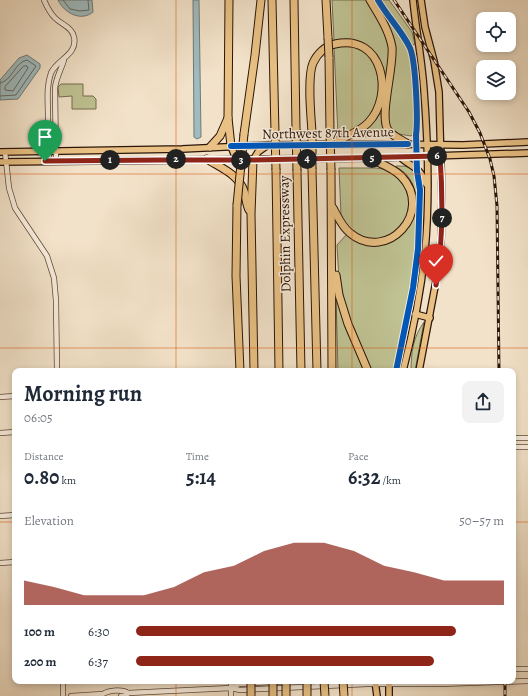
<!DOCTYPE html>
<html lang="en">
<head>
<meta charset="utf-8">
<style>
  body { margin:0; font-family:Alegreya,serif; background:#f2f2f3; color:#1f2937; height:100vh; display:flex; flex-direction:column; font-size:15px; white-space:nowrap }
  * { box-sizing:border-box; margin:0 }
  p { font-size:13px; color:#747a83 }
  .icon { flex:none; width:22px; height:22px; fill:none; stroke:currentColor; stroke-width:2; stroke-linecap:round; stroke-linejoin:round }
  .map { position:relative; flex:1; overflow:hidden }
  .sheet { position:absolute; left:12px; top:368px; width:504px; height:316px; display:flex; flex-direction:column; background:#fff; border-radius:8px; box-shadow:0 2px 6px #0003 }
  .sheet>* { flex:none }
  .fabs { position:absolute; left:476px; top:12px; display:grid; gap:8px }
  .fabs a { display:grid; place-items:center; width:40px; height:40px; border-radius:8px; background:#fff; box-shadow:0 2px 6px #0003; font-size:20px }
  .pin { position:absolute; display:grid; place-items:center; width:34px; height:34px; color:#fff; margin:-41px -17px; border-radius:50% 50% 50% 0; rotate:-45deg; box-shadow:0 0 4px #0007 }
  .pin .icon { rotate:45deg }
  .km { position:absolute; width:20px; height:20px; margin:-10px; border-radius:50%; background:#222; color:#fff; font-size:11px; line-height:20px; text-align:center }
  .round { display:grid; place-items:center; flex:none; width:42px; height:42px; border-radius:8px; background:#f2f2f3 }
  .head { display:flex; align-items:center; justify-content:space-between; height:68px; padding:0 12px }
  h1 { font-size:22px; font-weight:700; line-height:30px }
  .stats { display:grid; grid-template-columns:repeat(3,1fr); gap:6px; height:68px; padding:4px 12px }
  .stats div { display:grid; align-content:center }
  .stats b { font-size:20px; font-weight:700 }
  .stats small { font-size:11px; font-weight:400 }
  .stats p { font-size:11px }
  .chart { height:112px; padding:8px 12px }
  .chart p { display:flex; justify-content:space-between }
  .chart svg { width:100%; height:72px; margin-top:4px; fill:#8f2418; opacity:.7 }
  ul { padding:0 12px; list-style:none; font-size:13px }
  li { display:grid; grid-template-columns:64px 48px 1fr; align-items:center; height:30px }
  li i { height:10px; border-radius:5px; background:#8f2418 }
  .map>svg:first-child { display:block }
</style>
</head>
<body>
<div class="map">
<svg width="528" height="696" viewBox="0 0 528 696">
  <rect width="100%" height="100%" fill="#f2e2c9"/>
  <filter id="stains"><feTurbulence type="fractalNoise" baseFrequency=".005" numOctaves="4"/><feColorMatrix values="0 0 0 0 .2 0 0 0 0 .09 0 0 0 0 .02 0 0 0 .5 -.17"/></filter>
  <radialGradient id="worn" r=".72"><stop offset=".6" stop-color="#630" stop-opacity="0"/><stop offset="1" stop-color="#630" stop-opacity=".3"/></radialGradient>
  <!-- green -->
  <g fill="#bfc293" stroke="#756c4e">
    <polygon points="332,0 368,0 380,20 389,47 388,80 385,80 361,43 347,39 334,41"/>
    <polygon points="373,0 377,0 410,50 416,125 415,132 411,136 399,134 394,130 392,131 387,123 391,31 387,22"/>
    <polygon points="379,0 389,0 412,32 415,44 411,46"/>
    <path d="M 353,45 C 358,48 368,52 371,57 C 384,79 381,113 359,128 C 353,132 345,133 338,135 L 334,46 Z"/>
    <polygon points="61,84 83,84 83,96 93,96 96,99 96,109 72,109 72,96 59,97 58,87"/>
    <polygon points="379,112 381,114 382,123 389,135 388,136 356,137 354,136"/>
    <path d="M 396,166 C 403,166 412,166 416,172 C 419,178 419,192 419,199 C 421,257 407,314 395,371 L 371,371 L 349,319 L 339,280 L 337,245 L 347,234 C 357,243 362,243 375,242 C 380,242 386,243 390,242 C 396,240 402,235 405,231 C 421,212 420,178 396,167 Z"/>
    <polygon points="339,168 376,168 383,169 389,171 403,181 410,198 406,221 393,235 380,239 366,239 351,230 345,224 341,215"/>
    <path d="M 421,176 C 425,190 423,207 423,222 C 420,273 410,321 399,371 L 397,371 C 405,333 414,295 419,256 C 421,229 422,202 421,176 Z"/>
    <polygon points="336,295 365,371 338,371"/>
    <path d="M 424,322 L 415,371 L 411,371 C 411,353 413,337 424,322 Z"/>
  </g>
  <!-- water -->
  <g fill="#9fbcc0" stroke="#717977">
    <path d="M 58,0 L 92,0 L 93,12 C 81,22 64,13 58,0 Z"/>
    <polygon points="193,0 199,0 201,137 197,139 194,137"/>
    <polygon points="27,55 40,64 40,68 18,99 0,100 0,80 19,58"/>
  </g>
  <g fill="none" stroke-linecap="round" stroke-linejoin="round">
    <!-- shore -->
    <g stroke="#656864" stroke-width="1">
      <polyline points="63,0 70,9 80,11 89,10 88,0"/>
      <polygon points="24,66 27,66 28,68 13,91 5,90 5,87"/>
      <path d="M 0,83 C 12,81 15,62 27,60 L 36,66 L 16,95 L 0,96"/>
    </g>
    <!-- minor casing -->
    <g stroke="#5d4839" stroke-width="6">
      <g id="minor">
        <path d="M 44,0 C 47,7 50,13 55,18 C 62,25 72,27 74,37 C 78,55 57,59 51,73 C 46,87 48,101 48,116 C 48,131 49,146 49,161"/>
        <polyline points="5,152 9,188 15,208 47,256 54,278 56,301 57,371"/>
        <path d="M 56,161 L 55,88 C 56,78 61,70 64,60"/>
        <polyline points="0,397 15,396"/>
        <polyline points="0,433 15,432"/>
        <polyline points="513,438 528,438"/>
        <polyline points="513,447 528,447"/>
        <polyline points="0,516 15,515"/>
        <polyline points="0,563 15,562"/>
        <polyline points="513,669 528,669"/>
        <polyline points="231,681 231,696"/>
        <polyline points="231,688 239,684 290,681"/>
        <polyline points="128,693 231,688 240,690 367,684 440,684 528,681"/>
        <polyline points="63,696 63,681"/>
        <path d="M 71,696 L 103,694 C 109,690 123,689 128,693 L 126,696 L 121,696"/>
      </g>
    </g>
    <!-- major casing -->
    <g stroke="#2b1509" stroke-width="8">
      <g id="major">
        <polyline points="231,146 234,154 242,159"/>
        <polyline points="0,152 182,149 268,145 382,144 463,145 528,142"/>
        <path d="M 400,157 C 413,169 418,164 426,184"/>
        <polyline points="253,160 258,152 268,145"/>
        <polyline points="0,162 369,158 528,153"/>
        <polyline points="415,314 430,318"/>
        <path d="M 403,371 C 413,332 421,292 425,251 C 430,199 428,143 424,90 C 422,60 416,30 413,0"/>
        <polyline points="419,371 437,276 441,241 442,202 439,92 434,61 425,27 421,0"/>
        <polyline points="375,681 377,696"/>
        <polyline points="389,696 389,681"/>
      </g>
    </g>
    <!-- highway casing -->
    <g stroke="#2b1509" stroke-width="9">
      <g id="highway">
        <polyline points="229,0 228,118 231,146"/>
        <polyline points="272,0 275,133"/>
        <polyline points="294,0 296,129"/>
        <polyline points="326,0 328,38"/>
        <path d="M 370,0 C 379,15 389,30 392,47 C 394,68 379,116 388,130 C 392,136 402,140 408,144"/>
        <polyline points="329,57 330,132"/>
        <path d="M 312,132 C 311,116 307,77 313,63 C 317,54 325,46 335,44 C 383,33 395,95 368,123 C 357,134 343,137 331,144"/>
        <polyline points="244,134 255,55 261,0"/>
        <polyline points="210,147 220,136 228,118"/>
        <path d="M 207,159 C 221,168 238,174 244,191 C 246,197 246,204 249,210"/>
        <polyline points="253,160 251,214 254,371"/>
        <polyline points="312,169 317,371"/>
        <polyline points="276,170 279,371"/>
        <polyline points="331,170 332,371"/>
        <polyline points="297,171 301,371"/>
        <polyline points="237,205 236,276 240,371"/>
        <path d="M 333,208 C 338,217 342,227 350,233 C 387,264 435,211 401,176 C 393,168 379,163 369,158"/>
        <polyline points="336,275 339,295 348,324 368,371"/>
      </g>
    </g>
    <!-- minor -->
    <use href="#minor" stroke="#f7ecdc" stroke-width="4.5"/>
    <!-- major -->
    <use href="#major" stroke="#e9c184" stroke-width="5.5"/>
    <!-- highway -->
    <use href="#highway" stroke="#e9c184" stroke-width="7"/>
    <!-- rail casing -->
    <g stroke="#2b1509" stroke-width="3">
      <g id="rail">
        <polyline points="394,0 469,112 480,133 490,159 494,176 497,206 499,371"/>
        <polyline points="505,681 505,696"/>
      </g>
    </g>
    <!-- rail -->
    <use href="#rail" stroke="#f7ecdc" stroke-width="1.5" stroke-dasharray="4.5" stroke-linecap="butt"/>
    <!-- highway-bridge casing -->
    <g stroke="#2b1509" stroke-width="9" stroke-linecap="butt">
      <g id="highway-bridge">
        <polyline points="328,38 329,57"/>
        <polyline points="296,129 297,171"/>
        <polyline points="312,132 312,169"/>
        <polyline points="330,132 331,170"/>
        <polyline points="275,133 276,170"/>
        <polyline points="237,205 244,134"/>
        <polyline points="251,681 251,696"/>
        <polyline points="273,681 273,696"/>
        <polyline points="286,681 286,696"/>
        <polyline points="307,681 307,696"/>
        <polyline points="324,681 325,696"/>
        <polyline points="343,681 344,696"/>
      </g>
    </g>
    <!-- highway-bridge -->
    <use href="#highway-bridge" stroke="#e9c184" stroke-width="7"/>
    <!-- cycleway casing -->
    <g stroke="#f7ecdc" stroke-width="8">
      <g id="cycleway">
        <path d="M 378,0 C 387,16 401,30 409,46 C 416,57 418,121 416,135 L 417,171 L 420,190 L 418,249 L 413,288 L 396,371"/>
        <polyline points="231,146 408,144"/>
        <polyline points="207,159 253,160 427,156"/>
      </g>
    </g>
    <!-- cycleway -->
    <use href="#cycleway" stroke="#0057b8" stroke-width="6"/>
  </g>
  <g fill="none" stroke-linecap="round" stroke-linejoin="round">
    <!-- route casing -->
    <g stroke="#fff" stroke-width="8">
      <path id="route" d="M 45,161 L 161,160 L 253,160 L 440,156 C 443,198 443,243 436,285"/>
    </g>
    <!-- route -->
    <use href="#route" stroke="#8f2418" stroke-width="5"/>
  </g>
  <!-- grid -->
  <path fill="none" stroke="#df560c" stroke-width="1" stroke-opacity="0.55" d="M 176,0 L 176,371M 352,0 L 352,371M 0,174 L 528,174M 0,348 L 528,348M 0,522 L 15,522M 513,522 L 528,522M 176,681 L 176,696M 352,681 L 352,696"/>
  <g text-anchor="middle" dominant-baseline="central" stroke-width="3" stroke-linejoin="round" paint-order="stroke">
    <!-- street labels -->
    <g font-size="14" fill="#2b1509" stroke="#f7ecdc">
      <text transform="translate(328 133) rotate(-1)">Northwest 87th Avenue</text>
      <text transform="translate(285 234) rotate(-91)">Dolphin Expressway</text>
    </g>
  </g>
  <rect width="100%" height="100%" filter="url(#stains)"/>
  <rect width="100%" height="100%" fill="url(#worn)"/>
</svg>
<div class="fabs">
<a><svg class="icon" aria-label="locate" viewBox="0 0 24 24"><circle cx="12" cy="12" r="6"/><path d="M12 2v4M12 18v4M2 12h4M18 12h4"/></svg></a>
<a><svg class="icon" aria-label="layers" viewBox="0 0 24 24"><path d="M12 4l9 5-9 5-9-5zM3 14l9 5 9-5"/></svg></a>
</div>
<div class="pin" style="left:45px;top:161px;background:#1e9e55"><svg class="icon" aria-label="arrive" viewBox="0 0 24 24"><path d="M6 21V4h12l-3 4 3 4H6"/></svg></div>
<div class="pin" style="left:436px;top:285px;background:#d93025"><svg class="icon" aria-label="check" viewBox="0 0 24 24"><path d="M5 12l5 5 9-10"/></svg></div>
<b class="km" style="left:110px;top:160px">1</b>
<b class="km" style="left:176px;top:159px">2</b>
<b class="km" style="left:241px;top:160px">3</b>
<b class="km" style="left:307px;top:159px">4</b>
<b class="km" style="left:372px;top:158px">5</b>
<b class="km" style="left:437px;top:156px">6</b>
<b class="km" style="left:442px;top:218px">7</b>
<section class="sheet">
<div class="head"><div><h1>Morning run</h1><p>06:05</p></div><a class="round"><svg class="icon" aria-label="share" viewBox="0 0 24 24"><path d="M12 15V3M7 8l5-5 5 5M5 13v7h14v-7"/></svg></a></div>
<div class="stats">
<div><p>Distance</p><b>0.80<small> km</small></b></div>
<div><p>Time</p><b>5:14</b></div>
<div><p>Pace</p><b>6:32<small> /km</small></b></div>
</div>
<div class="chart"><p><span>Elevation</span>50–57 m</p>
<svg viewBox="0 0 160 44" preserveAspectRatio="none"><path d="M0 44V29L10 33L20 38L30 38L40 38L50 33L60 24L70 20L80 11L90 6L100 6L110 11L120 20L130 24L140 29L150 29L160 29V44z"/></svg>
</div>
<ul>
<li><b>100 m</b>6:30<i style="width:87%"></i></li>
<li><b>200 m</b>6:37<i style="width:81%"></i></li>
</ul>
</section>
</div>
</body>
</html>
